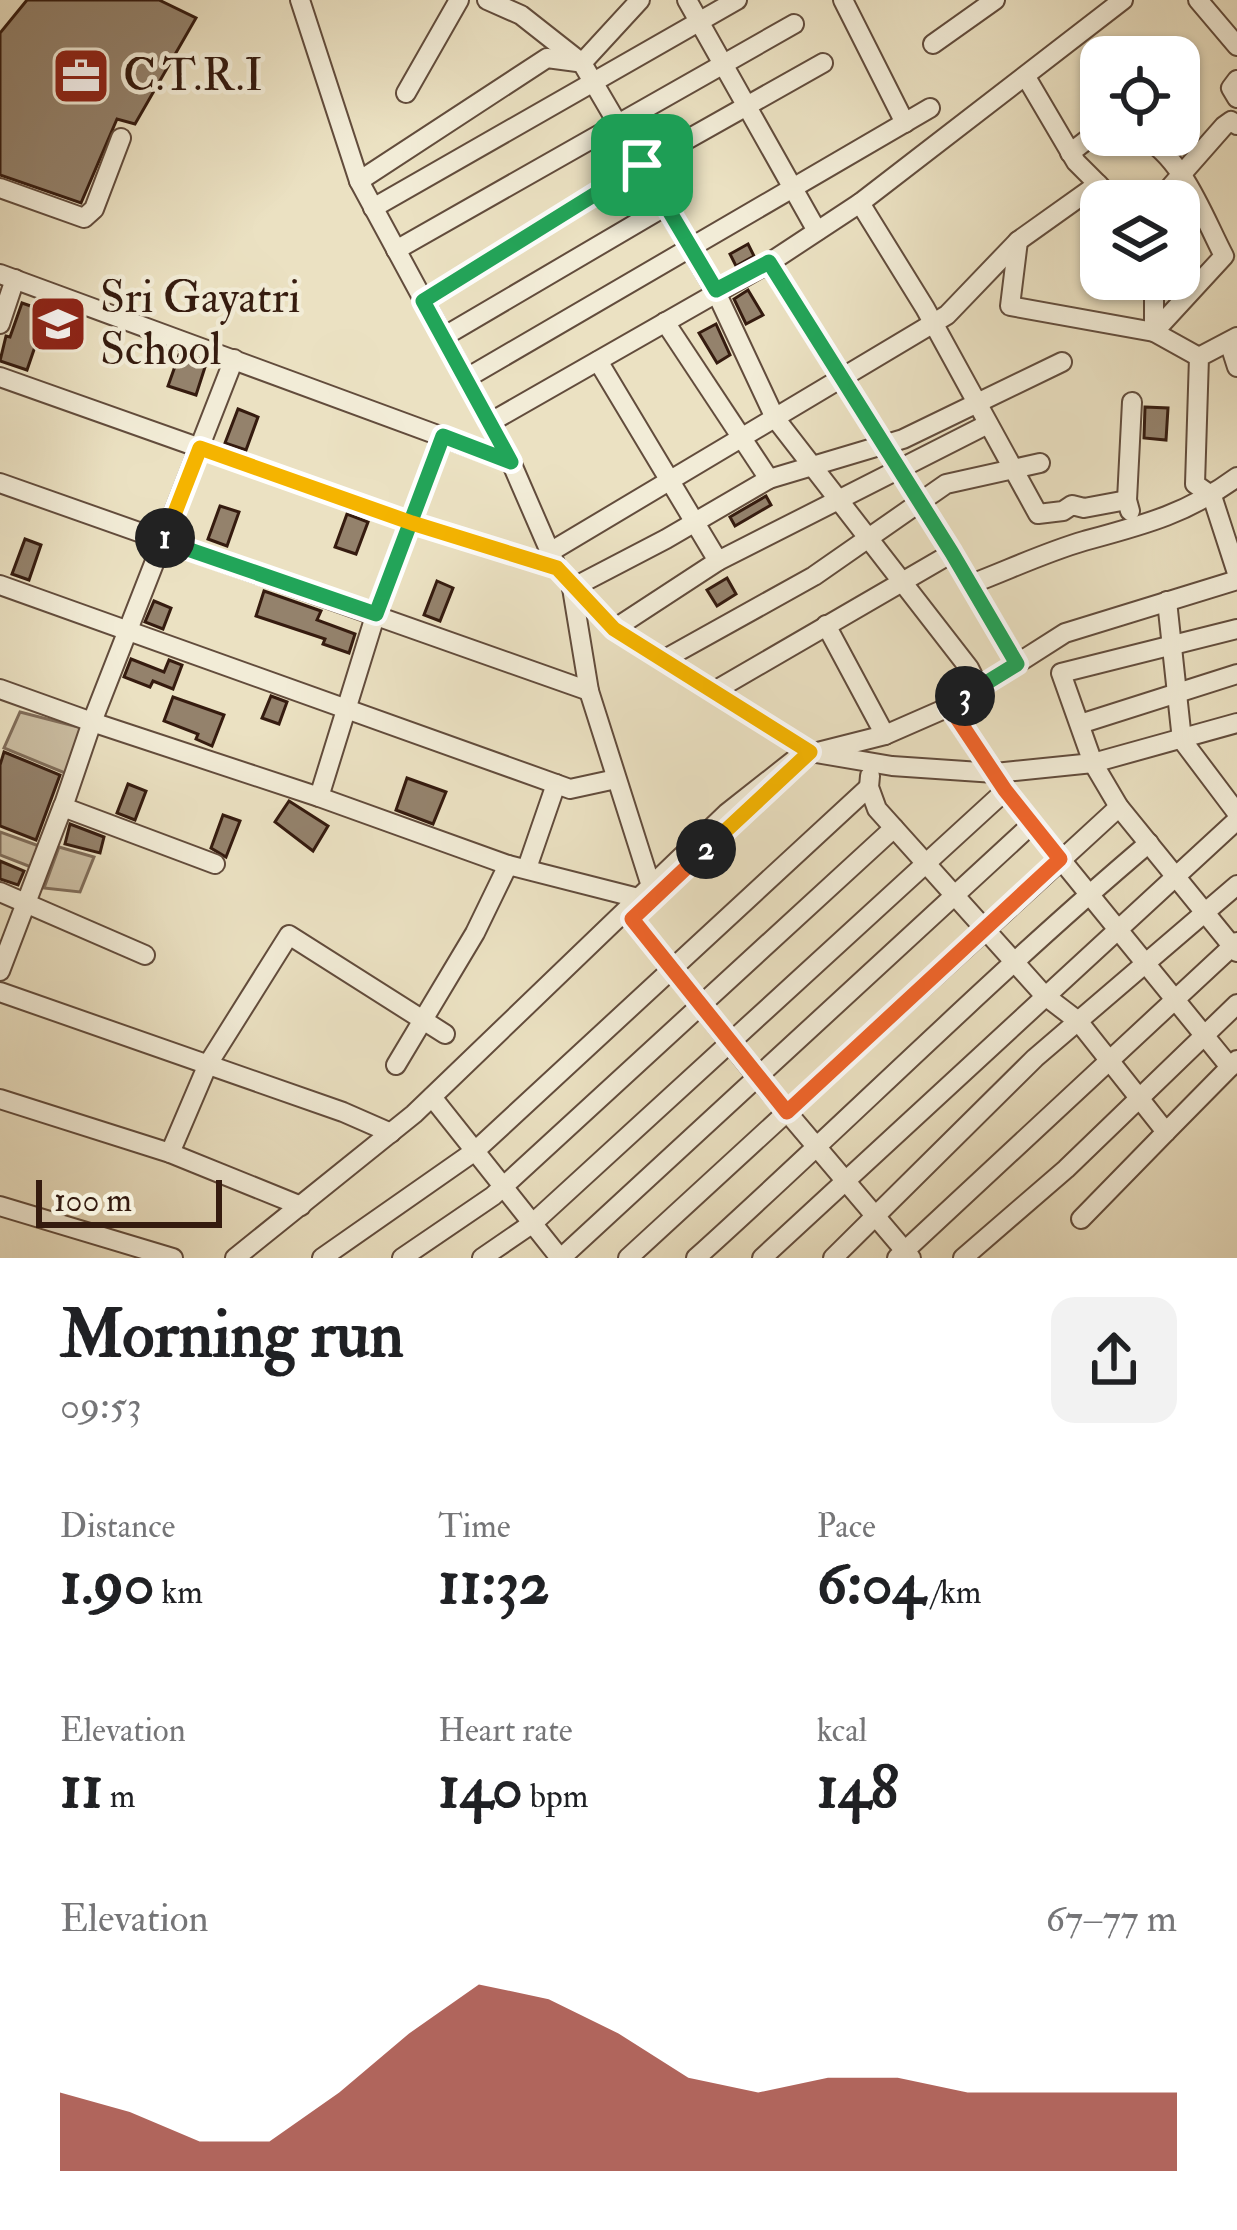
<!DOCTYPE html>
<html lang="en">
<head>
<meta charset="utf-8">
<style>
  body { margin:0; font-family:"IM FELL Double Pica",serif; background:#f2f2f2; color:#202124; height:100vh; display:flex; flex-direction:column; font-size:45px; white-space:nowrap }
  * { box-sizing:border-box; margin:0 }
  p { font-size:39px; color:#757577 }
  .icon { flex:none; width:66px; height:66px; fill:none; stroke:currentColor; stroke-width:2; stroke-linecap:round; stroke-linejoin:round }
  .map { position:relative; height:1258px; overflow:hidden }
  .drawer { display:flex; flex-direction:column; background:#fff; flex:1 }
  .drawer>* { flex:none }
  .fabs { position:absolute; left:1080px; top:36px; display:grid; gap:24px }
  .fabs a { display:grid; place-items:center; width:120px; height:120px; border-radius:24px; background:#fff; box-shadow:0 3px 9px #0004; font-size:60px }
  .scale { position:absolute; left:36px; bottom:30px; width:186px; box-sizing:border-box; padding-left:12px; border:6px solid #351b0f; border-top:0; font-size:33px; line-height:42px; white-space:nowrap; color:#351b0f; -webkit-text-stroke:9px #f2ecd7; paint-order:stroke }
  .pin { position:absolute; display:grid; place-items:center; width:102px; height:102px; color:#fff; margin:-51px; border-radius:24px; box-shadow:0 6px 18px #0006 }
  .km { position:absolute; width:60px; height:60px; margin:-30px; border-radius:50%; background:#222; color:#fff; font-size:33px; line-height:60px; text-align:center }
  .round { display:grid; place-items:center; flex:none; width:126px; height:126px; border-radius:24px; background:#f2f2f2 }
  .overview { display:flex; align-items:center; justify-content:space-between; height:204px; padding:0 60px }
  h1 { font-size:66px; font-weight:800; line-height:90px }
  .figures { display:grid; grid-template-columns:repeat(3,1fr); gap:18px; height:204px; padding:12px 60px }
  .figures div { display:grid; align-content:center }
  .figures b { font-size:60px; font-weight:800 }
  .figures small { font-size:33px; font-weight:400 }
  .figures p { font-size:33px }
  .chart { height:336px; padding:24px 60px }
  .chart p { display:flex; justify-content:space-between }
  .chart svg { width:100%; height:216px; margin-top:12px; fill:#8f2418; opacity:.7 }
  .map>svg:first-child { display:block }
</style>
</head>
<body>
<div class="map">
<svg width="1237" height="1258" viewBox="0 0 1237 1258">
  <rect width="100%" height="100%" fill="#ebe1c2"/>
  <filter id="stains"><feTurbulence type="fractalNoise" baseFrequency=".00167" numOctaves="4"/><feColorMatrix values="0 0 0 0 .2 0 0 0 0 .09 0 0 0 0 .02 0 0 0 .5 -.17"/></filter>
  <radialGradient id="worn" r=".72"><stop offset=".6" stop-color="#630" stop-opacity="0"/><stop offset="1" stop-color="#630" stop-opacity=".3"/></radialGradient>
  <!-- green -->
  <g fill="#ccbfa4" stroke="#806d5a" stroke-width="3">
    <polygon points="20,712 82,728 65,773 4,748"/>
    <polygon points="0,832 39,846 31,867 0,855"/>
    <polygon points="59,847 94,857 80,892 44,888"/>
  </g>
  <!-- building -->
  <g fill="#94826c" stroke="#351b0f" stroke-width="3">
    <polygon points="27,0 159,0 196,18 135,124 117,119 81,203 0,175 0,33"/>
    <polygon points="748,244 754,256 736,266 730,254"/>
    <polygon points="748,290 763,315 746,324 734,299"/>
    <polygon points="22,303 48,312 49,306 76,316 64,345 40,332 27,370 0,361 6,336 10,337"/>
    <polygon points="716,324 730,355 717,363 699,333"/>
    <polygon points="179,355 206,364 196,395 168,386"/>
    <polygon points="1145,407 1168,408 1166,440 1144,438"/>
    <polygon points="238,409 258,417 246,450 225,443"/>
    <polygon points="766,496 771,505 735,526 730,517"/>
    <polygon points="220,506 239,512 227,546 208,539"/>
    <polygon points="347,514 368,522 356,554 335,547"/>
    <polygon points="25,539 41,545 29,580 12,574"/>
    <polygon points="727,578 736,594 717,606 707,590"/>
    <polygon points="437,581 453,588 440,621 424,615"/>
    <polygon points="264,591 321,611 317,620 355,634 349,653 323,644 325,639 256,616"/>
    <polygon points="154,601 171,608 163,629 145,622"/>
    <polygon points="131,659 164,672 169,660 182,665 173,689 153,681 150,687 124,677"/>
    <polygon points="271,696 287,702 279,724 262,718"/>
    <polygon points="173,697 224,715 212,746 196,739 198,734 164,721"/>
    <polygon points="4,752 60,775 36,840 0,826 0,765"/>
    <polygon points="407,778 446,792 433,824 396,810"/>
    <polygon points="128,784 146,791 135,820 117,813"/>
    <polygon points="289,801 328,826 313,851 275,822"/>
    <polygon points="223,815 240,821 226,857 211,848"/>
    <polygon points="70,824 104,837 100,853 65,844"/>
    <polygon points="0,861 24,871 18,885 0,879"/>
  </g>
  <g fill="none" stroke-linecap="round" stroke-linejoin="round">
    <!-- minor casing -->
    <g stroke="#624c3c" stroke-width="22">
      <g id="minor">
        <polyline points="300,0 359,181 511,462 557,568 614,629 810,752 892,766 995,773 1093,763 1237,723"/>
        <polyline points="487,0 521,15 582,63 715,290 775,418 969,668 979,688"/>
        <polyline points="687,0 817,231"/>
        <polyline points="843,0 905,123"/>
        <polyline points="1198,0 1237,46"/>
        <polyline points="933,44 995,0"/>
        <polyline points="582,63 640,0"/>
        <polyline points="1026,77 1076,162 1115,201"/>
        <polyline points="1237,80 1231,88 1237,98"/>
        <polyline points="406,93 459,0"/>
        <polyline points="1070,153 1101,129"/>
        <polyline points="359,181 547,58 577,62"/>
        <polyline points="0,188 84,218 94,209 121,138"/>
        <polyline points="1158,201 1224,126 1231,121 1237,125"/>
        <polyline points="860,203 925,308 1038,514 1063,511 1072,505 1084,508 1127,500"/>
        <polyline points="373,208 737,0"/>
        <path d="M 1018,241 L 1010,306 L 1154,332 L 1224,256 C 1203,216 1183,157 1140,135"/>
        <polyline points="396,250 794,24"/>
        <polyline points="769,263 952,553 1017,663"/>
        <polyline points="0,274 511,462"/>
        <polyline points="1154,279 1154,332 1199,357"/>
        <polyline points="423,301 642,165 823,63"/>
        <polyline points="665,322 769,479"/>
        <polyline points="0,324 15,279"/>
        <polyline points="443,337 666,206"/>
        <polyline points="1237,337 1199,357 1195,484 1212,496 1237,573"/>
        <polyline points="1229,342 1237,367"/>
        <polyline points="234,359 92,722 319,797 508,865 638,898"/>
        <polyline points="598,361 718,561 988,424"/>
        <polyline points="0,377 412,523 557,568"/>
        <polyline points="465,379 930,108"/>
        <polyline points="489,423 769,263 860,203 1123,0"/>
        <polyline points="0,483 589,691"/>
        <polyline points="1130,511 1127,500 1132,402"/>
        <polyline points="550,552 947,315 1018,241 1098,184"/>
        <path d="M 971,584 C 1008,570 1046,552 1084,541 C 1143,525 1187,514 1237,477"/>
        <polyline points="0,585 570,789 616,779"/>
        <polyline points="572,588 666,539 769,479 903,439 1062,362"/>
        <polyline points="572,588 589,691 651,886"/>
        <polyline points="1167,601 1182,740 1237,813"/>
        <polyline points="826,625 885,735"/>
        <polyline points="614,629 718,561"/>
        <polyline points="1237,629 1061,673 1093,763 1119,807 1237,952"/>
        <polyline points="663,660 814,576 946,484 1040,463"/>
        <polyline points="0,689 92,722 63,807 215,864"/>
        <polyline points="716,690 952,553"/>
        <polyline points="1080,724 1237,674"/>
        <polyline points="870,776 869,787 877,809 1044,995 1078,1021 1166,1132 1237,1060"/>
        <polyline points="319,797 376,613 443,436"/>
        <polyline points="527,868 556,784"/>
        <polyline points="0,892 145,955"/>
        <polyline points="632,919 759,1079 911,1258"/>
        <polyline points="0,971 63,806"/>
        <polyline points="0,992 343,1112 391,1133"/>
        <polyline points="396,1065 475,933 508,865"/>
        <polyline points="1230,1067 1005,791 949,707 1065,633 1237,580"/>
        <polyline points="432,1097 560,1258"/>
        <polyline points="0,1099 170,1153 301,1206"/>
        <polyline points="170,1153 208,1064 289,935 445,1034"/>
        <polyline points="0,1206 173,1258"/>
        <polyline points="1081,1219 1166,1132"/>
        <polyline points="235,1258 414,1114 727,813 798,757 885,735 949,707"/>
        <polyline points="322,1258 475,1151 869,787"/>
        <polyline points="402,1258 493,1196 894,828"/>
        <polyline points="482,1258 533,1223 1005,791"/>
        <polyline points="561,1258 1032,824"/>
        <polyline points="628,1258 1119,807"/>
        <path d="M 696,1258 C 848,1121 993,975 1149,843"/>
        <polyline points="762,1258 1237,820"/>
        <polyline points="833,1258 1035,1058 1237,885"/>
        <polyline points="897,1258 1237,942"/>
        <polyline points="963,1258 1066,1169 1237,1004"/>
      </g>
    </g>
    <!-- minor -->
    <use href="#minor" stroke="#f2ecd7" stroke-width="18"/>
  </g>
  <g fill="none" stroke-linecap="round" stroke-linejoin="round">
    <!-- split-1 casing -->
    <g stroke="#fff" stroke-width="24">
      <polyline id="split-1" points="165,538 164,541 376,614 443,436 511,462 423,301 642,165"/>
    </g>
    <!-- split-2 casing -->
    <g stroke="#fff" stroke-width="24">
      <polyline id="split-2" points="165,538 200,448 412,523 557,568 614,629 810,752 706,849"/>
    </g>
    <!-- split-3 casing -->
    <g stroke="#fff" stroke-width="24">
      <polyline id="split-3" points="706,849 632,919 787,1112 1060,859 1005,790 949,706 965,696"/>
    </g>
    <!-- split-4 casing -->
    <g stroke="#fff" stroke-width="24">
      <polyline id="split-4" points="642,165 716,290 769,262 952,553 1017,664 965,696"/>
    </g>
    <!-- split-1 -->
    <use href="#split-1" stroke="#22a559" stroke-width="15"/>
    <!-- split-2 -->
    <use href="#split-2" stroke="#f5b400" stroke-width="15"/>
    <!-- split-3 -->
    <use href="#split-3" stroke="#f0652b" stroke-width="15"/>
    <!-- split-4 -->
    <use href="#split-4" stroke="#22a559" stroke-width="15"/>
  </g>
  <!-- icons -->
  <defs>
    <g id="office-square" transform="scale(3)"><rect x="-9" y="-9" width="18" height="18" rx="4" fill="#8f2418" stroke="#f2ecd7"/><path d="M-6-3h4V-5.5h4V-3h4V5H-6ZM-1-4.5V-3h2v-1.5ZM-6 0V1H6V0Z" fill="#fff"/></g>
    <g id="school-square" transform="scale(3)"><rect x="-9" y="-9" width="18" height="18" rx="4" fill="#8f2418" stroke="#f2ecd7"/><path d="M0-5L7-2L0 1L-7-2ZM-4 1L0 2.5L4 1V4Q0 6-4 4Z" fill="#fff"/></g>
  </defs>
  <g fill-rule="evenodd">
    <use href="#office-square" x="81" y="76"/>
    <use href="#school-square" x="58" y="324"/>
  </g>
  <g text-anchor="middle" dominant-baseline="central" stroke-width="9" stroke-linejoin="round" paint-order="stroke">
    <!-- poi labels -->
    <g font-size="45" fill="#351b0f" stroke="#f2ecd7" text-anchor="start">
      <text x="123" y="76">C.T.R.I</text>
      <text x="100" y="298">Sri Gayatri<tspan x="100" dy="52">School</tspan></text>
    </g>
  </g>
  <rect width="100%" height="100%" filter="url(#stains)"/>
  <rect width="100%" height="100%" fill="url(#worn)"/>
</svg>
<div class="fabs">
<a><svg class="icon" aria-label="locate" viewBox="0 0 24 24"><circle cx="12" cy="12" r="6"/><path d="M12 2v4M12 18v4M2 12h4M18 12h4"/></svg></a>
<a><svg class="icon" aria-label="layers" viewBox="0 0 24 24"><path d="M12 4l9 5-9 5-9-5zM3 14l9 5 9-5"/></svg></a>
</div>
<div class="scale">100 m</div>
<div class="pin" style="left:642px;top:165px;background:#1e9e55"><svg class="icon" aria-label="arrive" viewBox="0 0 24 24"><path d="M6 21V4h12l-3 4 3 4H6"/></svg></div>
<b class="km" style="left:165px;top:538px">1</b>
<b class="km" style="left:706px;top:849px">2</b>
<b class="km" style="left:965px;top:696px">3</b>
</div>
<section class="drawer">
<div class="overview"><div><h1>Morning run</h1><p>09:53</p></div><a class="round"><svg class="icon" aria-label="share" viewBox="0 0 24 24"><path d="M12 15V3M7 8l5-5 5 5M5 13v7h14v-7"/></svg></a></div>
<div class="figures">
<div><p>Distance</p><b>1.90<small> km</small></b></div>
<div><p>Time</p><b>11:32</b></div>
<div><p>Pace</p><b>6:04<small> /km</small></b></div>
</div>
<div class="figures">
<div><p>Elevation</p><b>11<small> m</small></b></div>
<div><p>Heart rate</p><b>140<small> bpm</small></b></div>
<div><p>kcal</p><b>148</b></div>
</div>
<div class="chart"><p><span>Elevation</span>67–77 m</p>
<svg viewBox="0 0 160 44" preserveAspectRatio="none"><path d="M0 44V28L10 32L20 38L30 38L40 28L50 16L60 6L70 9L80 16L90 25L100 28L110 25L120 25L130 28L140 28L150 28L160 28V44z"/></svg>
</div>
</section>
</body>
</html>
